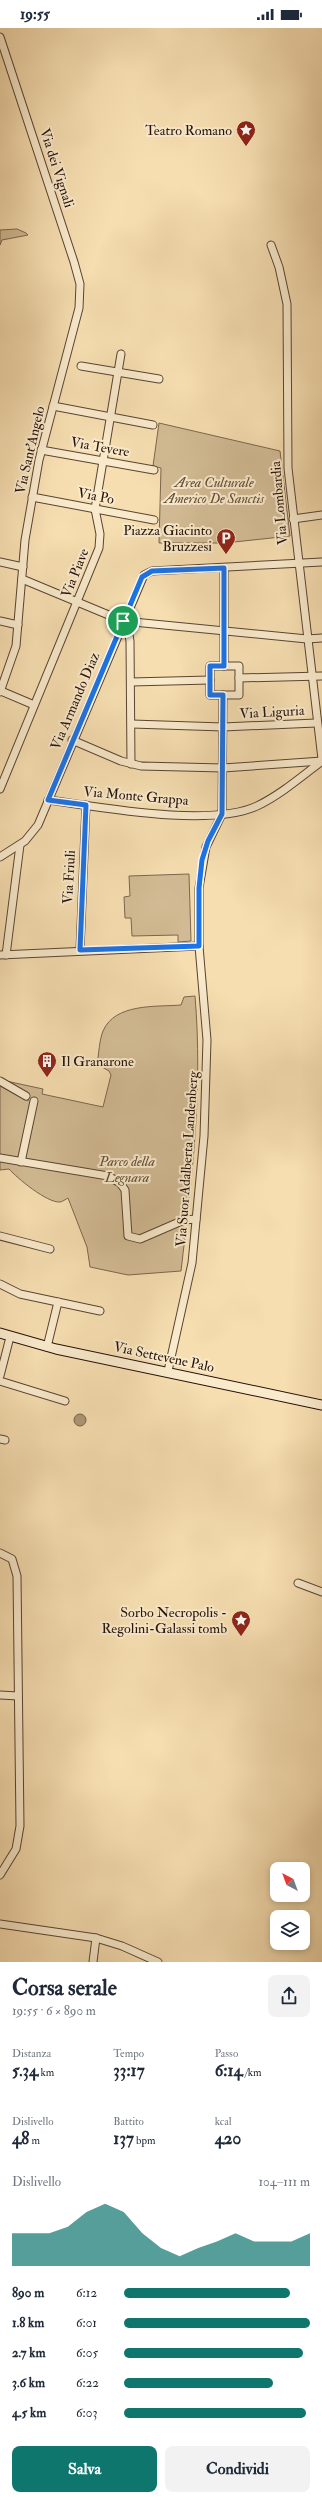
<!DOCTYPE html>
<html lang="it">
<head>
<meta charset="utf-8">
<style>
  body { margin:0; font-family:"IM FELL Double Pica",serif; background:#f2f2f3; color:#1f2937; height:100vh; display:flex; flex-direction:column; font-size:15px; white-space:nowrap }
  * { box-sizing:border-box; margin:0 }
  p { font-size:13px; color:#747a83 }
  .icon { flex:none; width:22px; height:22px; fill:none; stroke:currentColor; stroke-width:2; stroke-linecap:round; stroke-linejoin:round }
  .map { position:relative; height:1934px; overflow:hidden }
  .drawer { display:flex; flex-direction:column; background:#fff; flex:1 }
  .drawer>* { flex:none }
  .needle { width:26px; rotate:319deg }
  .tools { position:absolute; left:270px; top:1834px; display:grid; gap:8px }
  .tools a { display:grid; place-items:center; width:40px; height:40px; border-radius:8px; background:#fff; box-shadow:0 2px 6px #0003; font-size:20px }
  .pin { position:absolute; display:grid; place-items:center; width:34px; height:34px; color:#fff; margin:-17px; border:2px solid #fff; border-radius:50%; box-shadow:0 1px 4px #0007 }
  .round { display:grid; place-items:center; flex:none; width:42px; height:42px; border-radius:8px; background:#f2f2f3 }
  .headline { display:flex; align-items:center; justify-content:space-between; height:68px; padding:0 12px }
  h1 { font-size:22px; font-weight:700; line-height:30px }
  .stats { display:grid; grid-template-columns:repeat(3,1fr); gap:6px; height:68px; padding:4px 12px }
  .stats div { display:grid; align-content:center }
  .stats b { font-size:17px; font-weight:700 }
  .stats small { font-size:11px; font-weight:400 }
  .stats p { font-size:11px }
  .chart { height:112px; padding:8px 12px }
  .chart p { display:flex; justify-content:space-between }
  .chart svg { width:100%; height:72px; margin-top:4px; fill:#0f766e; opacity:.7 }
  .button { display:flex; gap:8px; margin-top:auto; padding:8px 12px }
  .button a { flex:1; height:46px; border-radius:8px; background:#0f766e; color:#fff; font-size:16px; font-weight:700; line-height:46px; text-align:center }
  .button a+a { background:#f2f2f3; color:#1f2937 }
  ul { padding:0 12px; list-style:none; font-size:13px }
  li { display:grid; grid-template-columns:64px 48px 1fr; align-items:center; height:30px }
  li i { height:10px; border-radius:5px; background:#0f766e }
  .status { display:flex; justify-content:space-between; align-items:center; height:28px; padding:0 20px; background:#fff; direction:ltr }
  .status svg { height:11px; fill:currentColor }
  .map>svg:first-child { display:block }
</style>
</head>
<body>
<div class="status"><b>19:55</b><svg viewBox="0 0 49 12"><path d="M0 12V9h3v3zM5 12V6h3v6zM10 12V3h3v9zM15 12V0h3v12zM26 1h20v11H26zM47 4h2v5h-2z"/></svg></div>
<div class="map">
<svg width="322" height="1934" viewBox="0 0 322 1934">
  <rect width="100%" height="100%" fill="#f6deb1"/>
  <filter id="stains"><feTurbulence type="fractalNoise" baseFrequency=".005" numOctaves="4"/><feColorMatrix values="0 0 0 0 .2 0 0 0 0 .09 0 0 0 0 .02 0 0 0 .5 -.17"/></filter>
  <radialGradient id="worn" r=".72"><stop offset=".6" stop-color="#630" stop-opacity="0"/><stop offset="1" stop-color="#630" stop-opacity=".3"/></radialGradient>
  <!-- green -->
  <g fill="#d2bb94" stroke="#7c664e">
    <polygon points="17,201 26,205 28,207 2,212 0,217 0,202"/>
    <polygon points="159,395 280,423 290,508 225,515 159,515 161,440 153,438"/>
    <polygon points="189,846 191,913 178,914 178,907 132,908 131,890 125,890 124,869 130,868 129,848"/>
    <path d="M 195,968 C 203,1063 192,1149 181,1243 L 128,1247 L 90,1239 L 87,1219 L 68,1170 C 66,1171 62,1174 60,1174 C 47,1175 17,1150 9,1141 L 0,1142 L 0,1058 L 28,1073 L 29,1067 L 6,1053 L 43,1061 L 42,1066 L 103,1079 L 111,1047 L 109,1043 L 97,1036 C 99,1026 99,1013 103,1003 C 115,975 156,979 181,977 L 184,969 Z"/>
  </g>
  <!-- water -->
  <circle fill="#af9877" stroke="#78624a" cx="80" cy="1392" r="6"/>
  <g fill="none" stroke-linecap="round" stroke-linejoin="round">
    <!-- street casing -->
    <g stroke="#594432" stroke-width="9">
      <g id="street">
        <polyline points="0,9 74,234 80,256 79,280 39,432 25,512 16,618 0,664"/>
        <polyline points="271,217 279,239 287,276 288,440 322,731"/>
        <polyline points="81,338 159,351"/>
        <polyline points="53,378 153,397"/>
        <polyline points="41,422 154,442"/>
        <polyline points="32,469 154,492"/>
        <polyline points="293,491 322,487"/>
        <polyline points="0,534 23,539"/>
        <polyline points="22,551 123,593 307,611 322,610"/>
        <polyline points="0,593 18,597"/>
        <polyline points="123,593 128,601 130,613 131,736"/>
        <rect x="210" y="638" width="29" height="29"/>
        <polyline points="224,638 224,540"/>
        <polyline points="239,650 322,648"/>
        <polyline points="131,654 210,652"/>
        <polyline points="1,663 34,677"/>
        <polyline points="132,696 223,699 316,695"/>
        <polyline points="72,712 121,733 141,738 223,740 322,733"/>
        <polyline points="0,761 99,520 100,506 95,481 121,326"/>
        <path d="M 48,772 C 100,779 210,800 257,778 C 280,767 301,749 322,733"/>
        <polyline points="0,829 25,813 38,797 144,547 152,543 322,534"/>
        <polyline points="80,922 86,777"/>
        <polyline points="0,927 199,918"/>
        <polyline points="6,927 20,817"/>
        <polyline points="0,1053 26,1068"/>
        <polyline points="0,1130 108,1148 120,1155 125,1162 128,1208 140,1211 184,1192 196,1191"/>
        <polyline points="21,1134 34,1073"/>
        <polyline points="0,1208 50,1221"/>
        <polyline points="0,1256 20,1266 100,1283"/>
        <polyline points="47,1319 58,1274"/>
        <polyline points="168,1343 192,1235 204,1108 207,1012 199,918 199,860 206,819 222,786 223,667"/>
        <polyline points="0,1348 10,1309"/>
        <polyline points="0,1353 65,1373"/>
        <polyline points="0,1411 5,1412"/>
        <polyline points="0,1525 12,1531 17,1548 20,1798 16,1821 0,1847"/>
        <polyline points="298,1555 322,1564"/>
        <polyline points="0,1667 18,1668"/>
        <polyline points="0,1896 96,1910 122,1918 158,1934"/>
        <polyline points="93,1934 96,1910"/>
      </g>
    </g>
    <!-- secondary casing -->
    <g stroke="#251007" stroke-width="11">
      <polyline id="secondary" points="0,1305 56,1321 322,1377"/>
    </g>
    <!-- street -->
    <use href="#street" stroke="#f9eacc" stroke-width="7"/>
    <!-- secondary -->
    <use href="#secondary" stroke="#f9eacc" stroke-width="9"/>
  </g>
  <g fill="none" stroke-linecap="round" stroke-linejoin="round">
    <!-- route casing -->
    <g stroke="#fff" stroke-width="8">
      <polygon id="route" points="224,540 224,638 210,638 210,667 223,667 222,786 208,813 202,832 199,860 199,918 80,922 86,777 48,772 142,549 152,543"/>
    </g>
    <!-- route -->
    <use href="#route" stroke="#1a73e8" stroke-width="5"/>
  </g>
  <!-- icons -->
  <defs>
    <g id="sight-pin" transform="scale(1)"><path d="M0 17L-7.5 6A9.5 9.5 0 1 1 7.5 6Z" fill="#8f2418" stroke="#f9eacc"/><path d="M0-6L1.8-2.2L6-1.7L2.9 1.2L3.7 5.4L0 3.3L-3.7 5.4L-2.9 1.2L-6-1.7L-1.8-2.2Z" fill="#fff"/></g>
    <g id="parking-pin" transform="scale(1)"><path d="M0 17L-7.5 6A9.5 9.5 0 1 1 7.5 6Z" fill="#8f2418" stroke="#f9eacc"/><path d="M-3.5-5.5H1a3.5 3.5 0 0 1 0 7H-1V5.5H-3.5ZM-1-3.4V-.6H.8a1.4 1.4 0 0 0 0-2.8Z" fill="#fff"/></g>
    <g id="building-pin" transform="scale(1)"><path d="M0 17L-7.5 6A9.5 9.5 0 1 1 7.5 6Z" fill="#8f2418" stroke="#f9eacc"/><path d="M-4-6H4V6H1V3H-1V6H-4ZM-2.5-4.3h1.7v1.8h-1.7ZM.8-4.3h1.7v1.8H.8ZM-2.5-1h1.7V.8h-1.7ZM.8-1h1.7V.8H.8Z" fill="#fff"/></g>
  </defs>
  <g fill-rule="evenodd">
    <use href="#sight-pin" x="246" y="102"/>
    <use href="#parking-pin" x="226" y="510"/>
    <use href="#building-pin" x="47" y="1033"/>
    <use href="#sight-pin" x="241" y="1592"/>
  </g>
  <g text-anchor="middle" dominant-baseline="central" stroke-width="4" stroke-linejoin="round" paint-order="stroke">
    <!-- poi labels -->
    <g font-size="14" fill="#251007" stroke="#f9eacc" text-anchor="end">
      <text x="232" y="102">Teatro Romano</text>
      <text x="212" y="502">Piazza Giacinto<tspan x="212" dy="16">Bruzzesi</tspan></text>
      <text x="61" y="1033" text-anchor="start">Il Granarone</text>
      <text x="227" y="1584">Sorbo Necropolis -<tspan x="227" dy="16">Regolini-Galassi tomb</tspan></text>
    </g>
    <!-- street labels -->
    <g font-size="14" fill="#251007" stroke="#f9eacc">
      <text transform="translate(57 140) rotate(72)">Via dei Vignali</text>
      <text transform="translate(100 419) rotate(10)">Via Tevere</text>
      <text transform="translate(30 422) rotate(-77)">Via Sant'Angelo</text>
      <text transform="translate(96 468) rotate(11)">Via Po</text>
      <text transform="translate(279 475) rotate(-95)">Via Lombardia</text>
      <text transform="translate(75 545) rotate(-68)">Via Piave</text>
      <text transform="translate(75 673) rotate(-67)">Via Armando Diaz</text>
      <text transform="translate(272 684) rotate(-3)">Via Liguria</text>
      <text transform="translate(136 768) rotate(5)">Via Monte Grappa</text>
      <text transform="translate(69 849) rotate(-87)">Via Friuli</text>
      <text transform="translate(187 1131) rotate(-86)">Via Suor Adalberta Landenberg</text>
      <text transform="translate(164 1329) rotate(12)">Via Settevene Palo</text>
    </g>
    <!-- park labels -->
    <g font-size="14" font-style="italic" fill="#624c38" stroke="#f9eacc">
      <text x="214" y="454">Area Culturale<tspan x="214" dy="16">Americo De Sanctis</tspan></text>
      <text x="127" y="1133">Parco della<tspan x="127" dy="16">Legnara</tspan></text>
    </g>
  </g>
  <rect width="100%" height="100%" filter="url(#stains)"/>
  <rect width="100%" height="100%" fill="url(#worn)"/>
</svg>
<div class="tools">
<a><svg class="needle" viewBox="-14 -14 28 28"><path d="M0-13l5 13h-10z" fill="#e53935"/><path d="M0 13l5-13h-10z" fill="#747a83"/></svg></a>
<a><svg class="icon" aria-label="layers" viewBox="0 0 24 24"><path d="M12 4l9 5-9 5-9-5zM3 14l9 5 9-5"/></svg></a>
</div>
<div class="pin" style="left:123px;top:593px;background:#1e9e55"><svg class="icon" aria-label="arrive" viewBox="0 0 24 24"><path d="M6 21V4h12l-3 4 3 4H6"/></svg></div>
</div>
<section class="drawer">
<div class="headline"><div><h1>Corsa serale</h1><p>19:55 · 6 × 890 m</p></div><a class="round"><svg class="icon" aria-label="share" viewBox="0 0 24 24"><path d="M12 15V3M7 8l5-5 5 5M5 13v7h14v-7"/></svg></a></div>
<div class="stats">
<div><p>Distanza</p><b>5.34<small> km</small></b></div>
<div><p>Tempo</p><b>33:17</b></div>
<div><p>Passo</p><b>6:14<small> /km</small></b></div>
</div>
<div class="stats">
<div><p>Dislivello</p><b>48<small> m</small></b></div>
<div><p>Battito</p><b>137<small> bpm</small></b></div>
<div><p>kcal</p><b>420</b></div>
</div>
<div class="chart"><p><span>Dislivello</span>104–111 m</p>
<svg viewBox="0 0 160 44" preserveAspectRatio="none"><path d="M0 44V24L10 24L20 24L30 20L40 11L50 6L60 11L70 24L80 33L90 38L100 33L110 29L120 24L130 29L140 29L150 29L160 24V44z"/></svg>
</div>
<ul>
<li><b>890 m</b>6:12<i style="width:89%"></i></li>
<li><b>1.8 km</b>6:01<i style="width:100%"></i></li>
<li><b>2.7 km</b>6:05<i style="width:96%"></i></li>
<li><b>3.6 km</b>6:22<i style="width:80%"></i></li>
<li><b>4.5 km</b>6:03<i style="width:98%"></i></li>
</ul>
<div class="button"><a>Salva</a><a>Condividi</a></div>
</section>
</body>
</html>
